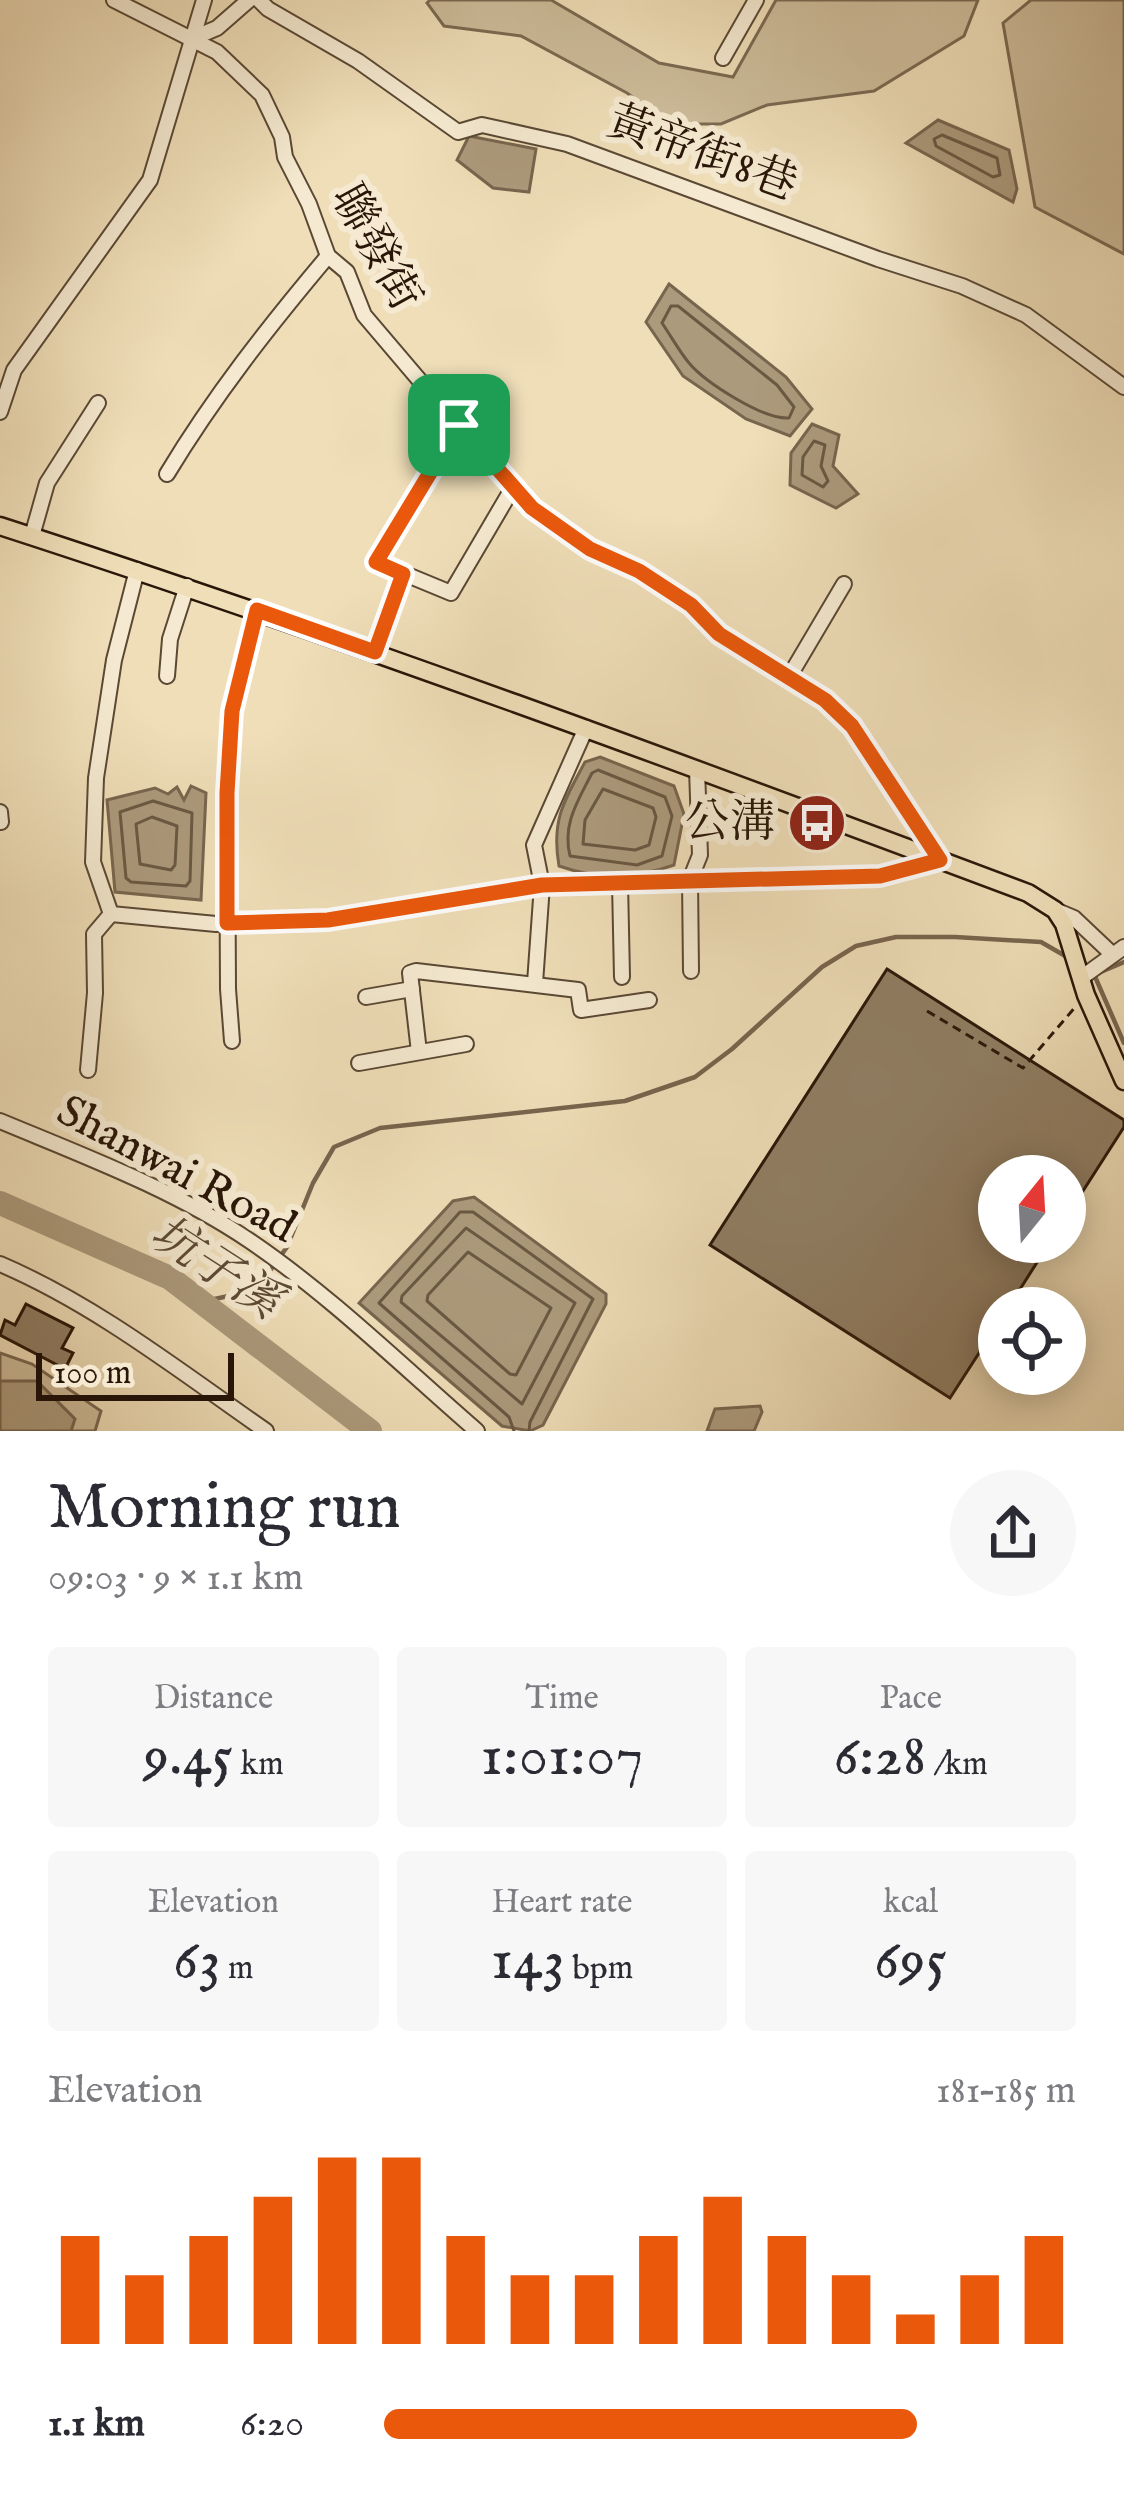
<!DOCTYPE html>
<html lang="en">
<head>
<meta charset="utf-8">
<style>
  body { margin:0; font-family:"IM FELL English","Noto Serif TC",serif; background:#f7f7f7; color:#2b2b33; height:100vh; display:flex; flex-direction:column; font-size:45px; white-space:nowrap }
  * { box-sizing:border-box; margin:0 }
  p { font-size:39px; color:#7c7c81 }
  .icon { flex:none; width:66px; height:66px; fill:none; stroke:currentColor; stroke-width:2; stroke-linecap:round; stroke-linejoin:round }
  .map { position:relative; height:1431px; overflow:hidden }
  .panel { display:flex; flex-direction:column; background:#fff; flex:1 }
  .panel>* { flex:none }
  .needle { width:78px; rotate:18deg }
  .fabs { position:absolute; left:978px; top:1155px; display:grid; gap:24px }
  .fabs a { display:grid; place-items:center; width:108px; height:108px; border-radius:50%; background:#fff; box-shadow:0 6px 30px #0003; font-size:60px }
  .scale { position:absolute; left:36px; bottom:30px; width:198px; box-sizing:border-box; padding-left:12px; border:6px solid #291608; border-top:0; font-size:33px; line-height:42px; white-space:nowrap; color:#291608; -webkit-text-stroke:9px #f5ead1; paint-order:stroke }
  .pin { position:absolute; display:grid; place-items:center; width:102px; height:102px; color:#fff; margin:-51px; border-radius:24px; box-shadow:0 6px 18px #0006 }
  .round { display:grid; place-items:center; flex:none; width:126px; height:126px; border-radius:63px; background:#f7f7f7 }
  .overview { display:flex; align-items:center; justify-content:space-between; height:204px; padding:0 48px }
  h1 { font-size:66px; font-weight:600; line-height:90px }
  .stats { display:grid; grid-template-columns:repeat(3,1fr); gap:18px; height:204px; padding:12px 48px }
  .stats div { display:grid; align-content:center; border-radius:12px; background:#f7f7f7; text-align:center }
  .stats b { font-size:60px; font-weight:600 }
  .stats small { font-size:33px; font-weight:400 }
  .stats p { font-size:33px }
  .chart { height:336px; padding:24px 48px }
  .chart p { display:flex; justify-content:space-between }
  .chart svg { width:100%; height:216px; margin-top:12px; stroke:#ea580c; stroke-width:6 }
  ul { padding:0 48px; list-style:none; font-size:39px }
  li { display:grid; grid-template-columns:192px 144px 1fr; align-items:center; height:90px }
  li i { height:30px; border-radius:15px; background:#ea580c }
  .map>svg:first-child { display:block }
</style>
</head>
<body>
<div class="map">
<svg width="1124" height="1431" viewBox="0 0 1124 1431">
  <rect width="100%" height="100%" fill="#efdeb8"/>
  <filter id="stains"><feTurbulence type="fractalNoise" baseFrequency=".00167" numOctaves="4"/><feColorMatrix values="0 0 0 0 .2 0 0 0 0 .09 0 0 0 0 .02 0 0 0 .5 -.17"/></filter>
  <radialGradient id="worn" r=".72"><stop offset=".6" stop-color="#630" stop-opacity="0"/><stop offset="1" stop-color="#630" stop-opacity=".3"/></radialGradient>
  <!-- green -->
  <g fill="#cdbc9a" stroke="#7b6951" stroke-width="3">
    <polygon points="430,0 551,0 659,63 733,77 776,0 978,0 964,36 874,91 767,105 721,124 670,124 627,93 521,36 444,26 427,3"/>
    <polygon points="1031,0 1124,0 1124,254 1035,207 1003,23"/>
    <polygon points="0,1353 32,1364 101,1411 95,1431 0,1431"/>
  </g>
  <!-- water -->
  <g fill="#ac9a7c" stroke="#78654e" stroke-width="3">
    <polygon points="938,120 1009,150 1017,189 1013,202 906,143"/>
    <polygon points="469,136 536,149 529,192 493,188 457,160"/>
    <polygon points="669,284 786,377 812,409 790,436 746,419 683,376 646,322"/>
    <polygon points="812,424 839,435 833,466 858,494 836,508 790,485 791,453"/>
    <path d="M 600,757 L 674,786 L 684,814 L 674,865 C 635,879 599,880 559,866 C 551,820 564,801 585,762 Z"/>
    <polygon points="191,786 206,793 201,900 115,892 107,800 155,788 168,794 177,787 184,800"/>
    <polygon points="474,1197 606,1294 606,1304 543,1425 530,1431 502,1426 359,1303 453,1201"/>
    <polygon points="0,1381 37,1381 75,1419 71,1431 0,1431"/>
    <polygon points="760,1406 762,1412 754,1431 707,1431 715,1409"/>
  </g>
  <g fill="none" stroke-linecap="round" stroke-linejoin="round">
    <!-- shore -->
    <g stroke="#6a5842" stroke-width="3">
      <polygon points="942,135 997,158 1000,175 993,177 936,146 934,139"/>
      <path d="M 671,306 L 678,306 L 777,385 L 794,407 L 789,418 C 764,420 706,383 689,363 C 679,351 671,336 662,323 Z"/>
      <polygon points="814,441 825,445 821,466 828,481 823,487 802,475 803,457"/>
      <path d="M 598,770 L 665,797 L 672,816 L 662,856 L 637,865 L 570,856 C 562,824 578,801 592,773 Z"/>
      <polygon points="603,789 653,808 656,817 649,845 635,850 583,844 585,820"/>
      <polygon points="153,801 192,813 190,881 186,886 131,882 126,878 120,812"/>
      <polygon points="152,817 177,826 175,865 171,870 140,864 136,824"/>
      <polygon points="466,1228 575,1303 522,1404 401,1302 402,1296"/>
      <polygon points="468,1252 551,1308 516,1375 510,1374 427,1301 428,1295"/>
      <polyline points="514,1431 509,1417 379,1303 460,1212 473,1212 593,1299 530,1422 529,1431"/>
    </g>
    <!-- stream -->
    <g stroke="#78654e" stroke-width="4.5">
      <polyline points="1093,972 1124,1043"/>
      <polyline points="1096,974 1124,962"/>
      <polyline points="201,1302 256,1290 287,1247 313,1183 334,1147 380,1128 625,1101 695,1077 732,1049 822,967 856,946 896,937 955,937 1041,942 1067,957"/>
    </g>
    <!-- river -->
    <polyline stroke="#ac9a7c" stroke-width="24" points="0,1203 170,1278 370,1431"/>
  </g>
  <!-- building -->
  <g fill="#907e64" stroke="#291608" stroke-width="3">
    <polygon points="887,969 1124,1120 1124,1127 1065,1219 1065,1176 999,1176 999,1242 1050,1242 1008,1308 999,1308 999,1322 950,1398 710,1245"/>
    <polygon points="26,1304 73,1328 62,1348 73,1353 65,1369 0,1335 5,1320 15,1325"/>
  </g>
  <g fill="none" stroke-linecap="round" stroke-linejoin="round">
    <!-- minor casing -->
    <g stroke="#5a4834" stroke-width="18">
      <g id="minor">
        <polyline points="259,0 268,9 358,61 458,132 482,125 567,144 878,259 962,286 1026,315 1124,387"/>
        <polyline points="191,39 217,28 249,0"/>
        <polyline points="723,58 756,0"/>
        <polyline points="0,412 14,370 150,180 204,0"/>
        <polyline points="459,425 376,562 451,593 512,489"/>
        <path d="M 167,474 C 214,396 269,326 328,256"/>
        <polyline points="32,536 47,483 98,403"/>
        <polyline points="375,652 402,573"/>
        <polyline points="167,676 170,639 187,586"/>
        <polyline points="789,677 844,584"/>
        <polyline points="0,812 1,822"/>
        <polyline points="620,883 622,977"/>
        <polyline points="1055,910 1074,918 1111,953"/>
        <polyline points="111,914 216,924 329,920 542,885 879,876 941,860 852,726 825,701 719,634 691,605 639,571 590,549 532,508 512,489 364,315 347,272 328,256 309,204 285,157 282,137 262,95 217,52 114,0"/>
        <polyline points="691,971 690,880 700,855 697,769"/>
        <polyline points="1081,978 1124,947"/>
        <polyline points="535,983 542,885 534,845 586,728"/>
        <polyline points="366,997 412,989"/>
        <polyline points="232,1041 228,989 227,793 232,711 257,610"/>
        <polyline points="419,1052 410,973 416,971 578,990 581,1010 649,1000"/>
        <polyline points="359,1063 466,1044"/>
        <polyline points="88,1070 95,993 94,934 111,914 93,862 96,778 114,660 137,570"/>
        <path d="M 0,1121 C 84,1156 175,1190 250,1241 C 331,1296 403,1367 477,1431"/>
        <path d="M 0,1264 C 96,1305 181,1372 266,1431"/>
      </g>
    </g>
    <!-- major casing -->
    <g stroke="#291608" stroke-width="21">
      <path id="major" d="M 0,526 C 346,638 687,765 1028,893 L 1055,910 L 1064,924 L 1086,995 L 1124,1081"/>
    </g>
    <!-- path -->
    <polyline stroke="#291608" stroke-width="3" stroke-dasharray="9 6" stroke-linecap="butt" points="927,1011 1023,1068 1077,1005"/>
    <!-- minor -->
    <use href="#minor" stroke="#f5ead1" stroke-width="14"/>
    <!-- major -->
    <use href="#major" stroke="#efdeb8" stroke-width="16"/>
  </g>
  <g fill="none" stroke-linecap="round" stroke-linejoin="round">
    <!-- route casing -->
    <g stroke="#fff" stroke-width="24">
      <polygon id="route" points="459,425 532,508 590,549 639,571 691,605 719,634 825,700 852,726 940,860 880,876 542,885 328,920 227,923 227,793 232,711 257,610 375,652 403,574 376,562"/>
    </g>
    <!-- route -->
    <use href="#route" stroke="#ea580c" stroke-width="15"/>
  </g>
  <!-- icons -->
  <defs>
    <g id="bus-disc" transform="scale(3)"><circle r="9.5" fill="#8f2418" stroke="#f5ead1"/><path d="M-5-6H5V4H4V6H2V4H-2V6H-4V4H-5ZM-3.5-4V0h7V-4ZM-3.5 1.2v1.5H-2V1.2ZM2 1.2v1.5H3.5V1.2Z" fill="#fff"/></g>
  </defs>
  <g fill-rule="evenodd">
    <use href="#bus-disc" x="817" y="823"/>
  </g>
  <g text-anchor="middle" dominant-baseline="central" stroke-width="12" stroke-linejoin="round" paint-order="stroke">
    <!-- street labels -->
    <g font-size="45" fill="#291608" stroke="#f5ead1">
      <text transform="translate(702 154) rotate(20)">黃帝街8巷</text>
      <text transform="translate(375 248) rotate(61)">聯發街</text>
      <text transform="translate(176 1170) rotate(28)">Shanwai Road</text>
    </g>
    <!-- poi labels -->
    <g font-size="45" fill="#291608" stroke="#f5ead1" text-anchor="end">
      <text x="775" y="823">公溝</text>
    </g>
    <!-- water labels -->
    <g font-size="48" font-style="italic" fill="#5d4b36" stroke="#f5ead1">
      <text transform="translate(215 1269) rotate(33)">坑子溪</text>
    </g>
  </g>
  <rect width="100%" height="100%" filter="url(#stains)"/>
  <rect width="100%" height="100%" fill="url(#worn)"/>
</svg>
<div class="fabs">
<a><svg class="needle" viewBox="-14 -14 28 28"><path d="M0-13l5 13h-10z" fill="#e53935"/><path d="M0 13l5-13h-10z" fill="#7c7c81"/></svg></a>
<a><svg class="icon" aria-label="locate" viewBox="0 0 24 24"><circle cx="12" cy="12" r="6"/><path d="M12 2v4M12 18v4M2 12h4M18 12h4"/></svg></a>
</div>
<div class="scale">100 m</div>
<div class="pin" style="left:459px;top:425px;background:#1e9e55"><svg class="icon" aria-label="arrive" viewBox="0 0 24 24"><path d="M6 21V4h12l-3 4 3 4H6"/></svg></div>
</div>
<section class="panel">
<div class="overview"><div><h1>Morning run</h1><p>09:03 · 9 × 1.1 km</p></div><a class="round"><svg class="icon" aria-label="share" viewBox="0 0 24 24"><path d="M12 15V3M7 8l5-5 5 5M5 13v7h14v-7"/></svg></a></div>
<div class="stats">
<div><p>Distance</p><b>9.45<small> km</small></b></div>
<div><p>Time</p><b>1:01:07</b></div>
<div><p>Pace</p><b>6:28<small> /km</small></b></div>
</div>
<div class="stats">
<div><p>Elevation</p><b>63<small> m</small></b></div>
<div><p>Heart rate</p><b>143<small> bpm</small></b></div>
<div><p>kcal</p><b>695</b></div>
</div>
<div class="chart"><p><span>Elevation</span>181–185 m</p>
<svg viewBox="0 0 160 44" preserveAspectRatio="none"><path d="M5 44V22M15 44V30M25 44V22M35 44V14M45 44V6M55 44V6M65 44V22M75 44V30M85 44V30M95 44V22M105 44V14M115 44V22M125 44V30M135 44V38M145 44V30M155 44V22"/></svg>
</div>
<ul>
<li><b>1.1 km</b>6:20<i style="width:77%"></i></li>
</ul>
</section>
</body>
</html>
